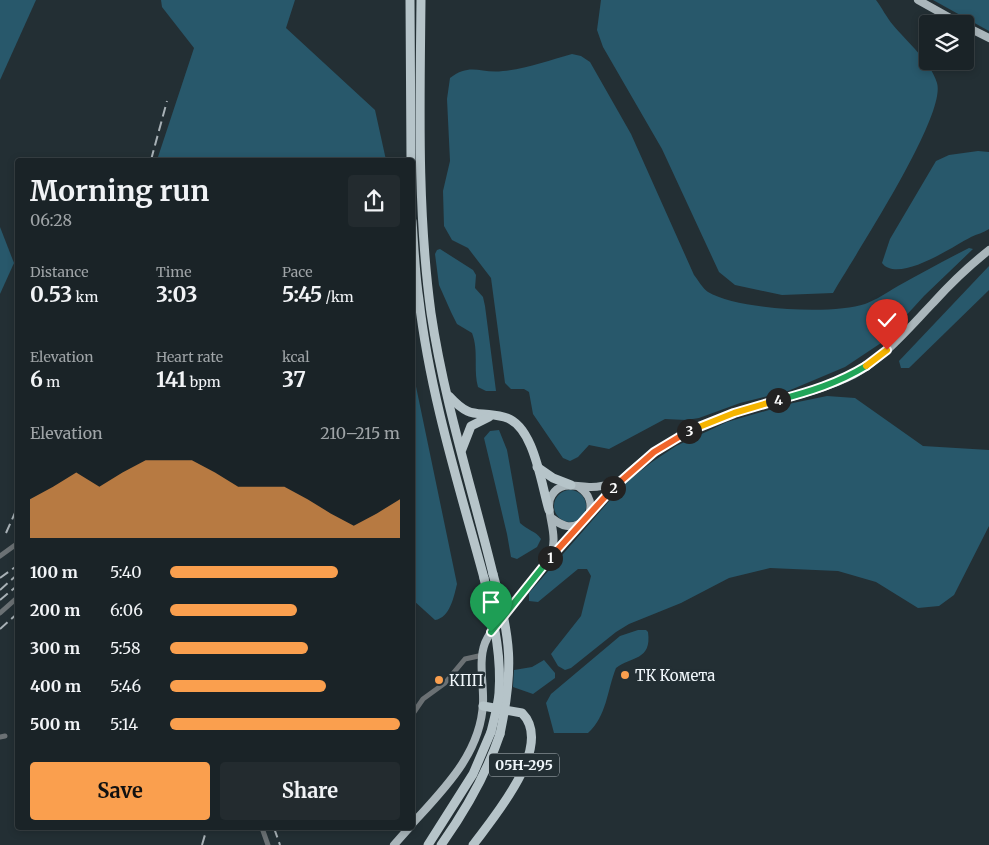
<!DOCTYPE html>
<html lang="en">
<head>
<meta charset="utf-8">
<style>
  body { margin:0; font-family:Merriweather,serif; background:#232b2f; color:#f1f3f6; height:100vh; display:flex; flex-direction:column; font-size:19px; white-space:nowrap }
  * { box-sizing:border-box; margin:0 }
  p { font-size:16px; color:#9fa4a7 }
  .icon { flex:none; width:28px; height:28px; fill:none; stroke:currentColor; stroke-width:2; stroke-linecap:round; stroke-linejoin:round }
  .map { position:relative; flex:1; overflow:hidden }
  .sheet { position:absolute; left:15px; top:158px; width:400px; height:672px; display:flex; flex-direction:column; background:#1a2327; border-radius:5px; box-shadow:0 2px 8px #0003,0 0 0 1px #384044 }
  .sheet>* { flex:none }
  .fabs { position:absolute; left:919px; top:15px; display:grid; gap:10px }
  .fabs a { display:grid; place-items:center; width:55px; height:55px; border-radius:5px; background:#1a2327; box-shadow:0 2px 8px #0003,0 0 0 1px #384044; font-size:25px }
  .pin { position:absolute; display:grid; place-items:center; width:42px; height:42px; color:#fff; margin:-51px -21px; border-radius:50% 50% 50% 0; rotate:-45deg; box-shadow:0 0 5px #0007 }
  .pin .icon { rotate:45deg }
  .km { position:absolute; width:25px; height:25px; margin:-12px; border-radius:50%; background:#222; color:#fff; font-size:14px; line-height:25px; text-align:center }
  .round { display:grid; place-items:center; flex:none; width:52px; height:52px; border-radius:5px; background:#232b2f }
  .headline { display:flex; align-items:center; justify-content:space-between; height:85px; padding:0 15px }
  h1 { font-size:28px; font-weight:700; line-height:38px }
  .figures { display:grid; grid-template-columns:repeat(3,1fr); gap:8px; height:85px; padding:5px 15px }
  .figures div { display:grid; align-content:center }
  .figures b { font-size:21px; font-weight:700 }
  .figures small { font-size:14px; font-weight:400 }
  .figures p { font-size:14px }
  .chart { height:140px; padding:10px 15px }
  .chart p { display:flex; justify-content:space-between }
  .chart svg { width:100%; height:90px; margin-top:5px; fill:#fa9f4e; opacity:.7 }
  .cta { display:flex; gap:10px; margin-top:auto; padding:10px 15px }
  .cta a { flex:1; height:58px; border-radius:5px; background:#fa9f4e; color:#111; font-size:20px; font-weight:700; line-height:58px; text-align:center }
  .cta a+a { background:#232b2f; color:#f1f3f6 }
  ul { padding:0 15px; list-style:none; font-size:16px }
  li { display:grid; grid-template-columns:80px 60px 1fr; align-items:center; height:38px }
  li i { height:12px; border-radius:6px; background:#fa9f4e }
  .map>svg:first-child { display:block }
</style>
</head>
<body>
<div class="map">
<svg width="989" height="845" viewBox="0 0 989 845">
  <rect width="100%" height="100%" fill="#232f34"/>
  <!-- green -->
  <g fill="#28586b">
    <polygon points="0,0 36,0 0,80"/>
    <polygon points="161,0 295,0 286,28 375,110 386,160 157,160 194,48 162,7"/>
    <path d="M 601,0 L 876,0 C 882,8 887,18 893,25 C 907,42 931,62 937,83 C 947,116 853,258 833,293 L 782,295 L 735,285 L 719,272 L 662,149 L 603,47 L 597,30 Z"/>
    <polygon points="933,0 989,0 989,31"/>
    <path d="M 572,54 L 581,56 L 590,62 L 631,134 L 694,275 C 698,280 703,289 708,292 C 738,310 833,315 865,304 C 876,300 888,292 898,286 C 922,273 945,260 969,248 L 973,249 L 924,296 L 881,343 L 845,367 L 788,391 L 740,403 L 699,418 L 686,420 L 665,419 L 609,449 L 589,445 L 578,457 L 570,461 L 563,458 L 533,414 L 529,392 L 524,389 L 511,389 L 505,383 L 491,278 L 468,248 L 452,240 L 444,226 L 443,191 L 450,161 L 447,99 L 450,78 C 471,62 480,74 503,71 C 526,69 550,60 572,54 Z"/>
    <path d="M 978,151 L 989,152 L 989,229 C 983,233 977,234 971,237 C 952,247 898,284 882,263 L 890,239 L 936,161 L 949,155 Z"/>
    <polygon points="0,227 14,263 0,294"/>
    <path d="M 440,249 L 473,270 L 476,275 L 475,288 L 483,297 L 485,306 L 496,391 L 486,391 L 478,387 C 473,369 479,351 472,333 L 457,324 L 451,312 L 439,285 L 435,254 L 437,250 Z"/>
    <polygon points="989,266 989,290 909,368 901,368 899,361"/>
    <path d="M 413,372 L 457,584 C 454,596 450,618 435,620 L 413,600 Z"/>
    <polygon points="827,396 855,398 923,446 989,450 989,526 954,595 939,606 918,608 876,582 838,571 770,568 729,578 681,603 629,624 616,632 571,668 565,670 558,666 551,654 581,616 591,576 587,569 578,569 538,602 529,601 529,593 624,484 652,462 676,446 727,422 793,403"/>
    <path d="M 499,430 L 507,450 L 520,523 C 527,530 536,531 541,539 L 537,547 L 517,559 L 511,557 L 507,534 L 484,438 L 490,431 Z"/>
    <circle cx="570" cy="506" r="16"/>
    <path d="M 638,630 L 646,630 L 648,632 C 652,661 631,656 616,668 C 607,690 607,716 588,733 L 554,733 L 546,703 L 551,694 L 620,636 Z"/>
    <polygon points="544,660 555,673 555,678 533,694 513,687 514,670 532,667"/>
  </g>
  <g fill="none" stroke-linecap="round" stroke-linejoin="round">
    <!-- minor -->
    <g stroke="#6b7174" stroke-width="5">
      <polyline points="0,556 18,543"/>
      <polyline points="0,613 18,597"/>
      <polyline points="412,715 423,699 445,683 465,659 483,655"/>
      <polyline points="0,737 5,736"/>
      <polyline points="262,828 268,845"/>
    </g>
    <!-- primary -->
    <g stroke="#aab6bb" stroke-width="8">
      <polyline points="918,0 961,24"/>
      <polyline points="965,26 989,38"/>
      <path d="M 579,487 C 589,494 593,502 589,515"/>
      <path d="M 553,519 C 562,526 570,529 581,523"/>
      <path d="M 549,558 C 562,535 542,509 552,495 C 561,480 577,487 591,487 C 600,487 608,485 617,482"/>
      <path d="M 412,824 C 444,789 481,753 483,703 C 484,685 478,661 485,643 C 494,623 510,608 524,591 C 552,556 582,520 614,487 C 658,442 703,421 763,405 C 793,396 825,389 853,375 C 885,357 908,329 933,303 C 950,284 969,266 989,250"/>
      <polyline points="394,845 409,828"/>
    </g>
    <!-- trunk -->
    <g stroke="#b6c4c9" stroke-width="9">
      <polyline points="410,0 411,160"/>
      <path d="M 421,0 C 420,104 417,209 431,313 C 444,401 472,488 493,574"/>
      <path d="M 412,221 C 414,247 415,274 419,300 C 430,395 459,486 484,578"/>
      <path d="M 449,396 C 472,421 476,410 504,417 C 534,424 541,484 549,510"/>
      <polyline points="462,449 471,426 489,417"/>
      <polyline points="537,467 553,478 571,485"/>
      <polyline points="428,845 473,774 491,732"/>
      <path d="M 441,845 C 466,810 486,775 500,734"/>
      <path d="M 473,845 C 493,818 555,746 522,713 L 483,706"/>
    </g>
    <!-- rail -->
    <g stroke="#a8b1b6" stroke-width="2" stroke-dasharray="10 5" stroke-linecap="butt">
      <polyline points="151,160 167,101"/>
      <polyline points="6,533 18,506"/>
      <polyline points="0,578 18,565"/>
      <polyline points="0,590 18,574"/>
      <polyline points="0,600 18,585"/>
      <polyline points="0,629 18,613"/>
      <polyline points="274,828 280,845"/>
      <polyline points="202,845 207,828"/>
    </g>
    <!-- trunk-bridge -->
    <g stroke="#b6c4c9" stroke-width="9">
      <path d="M 493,574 C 511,638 514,668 500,734"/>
      <path d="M 484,578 C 492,616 502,653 499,693 C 498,706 494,719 491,732"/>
    </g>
  </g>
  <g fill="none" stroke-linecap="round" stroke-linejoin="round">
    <!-- split-1 casing -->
    <g stroke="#fff" stroke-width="10">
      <polyline id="split-1" points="491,632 550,558"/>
    </g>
    <!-- split-2 casing -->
    <g stroke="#fff" stroke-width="10">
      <polyline id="split-2" points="550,558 613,488"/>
    </g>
    <!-- split-3 casing -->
    <g stroke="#fff" stroke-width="10">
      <polyline id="split-3" points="613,488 654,452 689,431"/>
    </g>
    <!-- split-4 casing -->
    <g stroke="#fff" stroke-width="10">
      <polyline id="split-4" points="689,431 734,413 778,400"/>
    </g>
    <!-- split-5 casing -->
    <g stroke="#fff" stroke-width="10">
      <path id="split-5" d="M 778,400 C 809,392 838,383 866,366"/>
    </g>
    <!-- split-6 casing -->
    <g stroke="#fff" stroke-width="10">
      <polyline id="split-6" points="866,366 887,350"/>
    </g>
    <!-- split-1 -->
    <use href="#split-1" stroke="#22a559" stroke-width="6"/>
    <!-- split-2 -->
    <use href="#split-2" stroke="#f0652b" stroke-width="6"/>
    <!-- split-3 -->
    <use href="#split-3" stroke="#f0652b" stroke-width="6"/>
    <!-- split-4 -->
    <use href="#split-4" stroke="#f5b400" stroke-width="6"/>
    <!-- split-5 -->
    <use href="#split-5" stroke="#22a559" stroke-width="6"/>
    <!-- split-6 -->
    <use href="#split-6" stroke="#f5b400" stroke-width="6"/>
  </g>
  <!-- markers -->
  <g fill="#fa9f4e" stroke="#232f34" stroke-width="2">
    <circle cx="625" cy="675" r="5"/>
    <circle cx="439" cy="680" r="5"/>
  </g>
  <g text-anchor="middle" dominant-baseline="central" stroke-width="5" stroke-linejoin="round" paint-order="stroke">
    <!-- shield labels -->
    <rect fill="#232f34" stroke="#b2babf" stroke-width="1" x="489" y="753.5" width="70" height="23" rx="4"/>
    <g font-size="14" font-weight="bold" fill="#eff6fa">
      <text x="524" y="765">05Н-295</text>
    </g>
    <!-- poi labels -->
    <g font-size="15" fill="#eff6fa" stroke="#232f34" text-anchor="start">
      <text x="635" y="675">ТК Комета</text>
      <text x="449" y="680">КПП</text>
    </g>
  </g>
</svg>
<div class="fabs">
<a><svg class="icon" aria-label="layers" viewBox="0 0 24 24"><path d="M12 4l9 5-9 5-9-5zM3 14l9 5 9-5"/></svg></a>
</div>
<div class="pin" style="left:491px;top:632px;background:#1e9e55"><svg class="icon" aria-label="arrive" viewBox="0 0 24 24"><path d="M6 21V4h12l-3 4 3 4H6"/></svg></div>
<div class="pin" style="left:887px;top:350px;background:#d93025"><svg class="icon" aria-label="check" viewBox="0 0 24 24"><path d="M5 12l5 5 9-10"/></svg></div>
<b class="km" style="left:550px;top:558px">1</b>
<b class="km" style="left:613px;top:488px">2</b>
<b class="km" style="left:689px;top:431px">3</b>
<b class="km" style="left:778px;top:400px">4</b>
<section class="sheet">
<div class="headline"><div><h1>Morning run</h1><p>06:28</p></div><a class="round"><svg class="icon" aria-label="share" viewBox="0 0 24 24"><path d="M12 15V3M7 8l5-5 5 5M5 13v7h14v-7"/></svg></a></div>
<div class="figures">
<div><p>Distance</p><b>0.53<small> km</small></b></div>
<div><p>Time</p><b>3:03</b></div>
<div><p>Pace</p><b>5:45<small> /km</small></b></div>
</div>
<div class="figures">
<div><p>Elevation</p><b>6<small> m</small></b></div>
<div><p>Heart rate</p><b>141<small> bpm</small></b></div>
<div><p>kcal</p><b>37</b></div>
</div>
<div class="chart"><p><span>Elevation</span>210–215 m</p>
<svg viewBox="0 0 160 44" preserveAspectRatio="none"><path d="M0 44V25L10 19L20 12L30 19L40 12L50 6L60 6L70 6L80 12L90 19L100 19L110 19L120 25L130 32L140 38L150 32L160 25V44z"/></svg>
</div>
<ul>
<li><b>100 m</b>5:40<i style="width:73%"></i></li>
<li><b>200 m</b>6:06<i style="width:55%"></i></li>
<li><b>300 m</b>5:58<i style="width:60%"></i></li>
<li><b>400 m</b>5:46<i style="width:68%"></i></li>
<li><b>500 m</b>5:14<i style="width:100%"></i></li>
</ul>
<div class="cta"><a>Save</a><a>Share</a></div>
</section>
</div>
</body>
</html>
